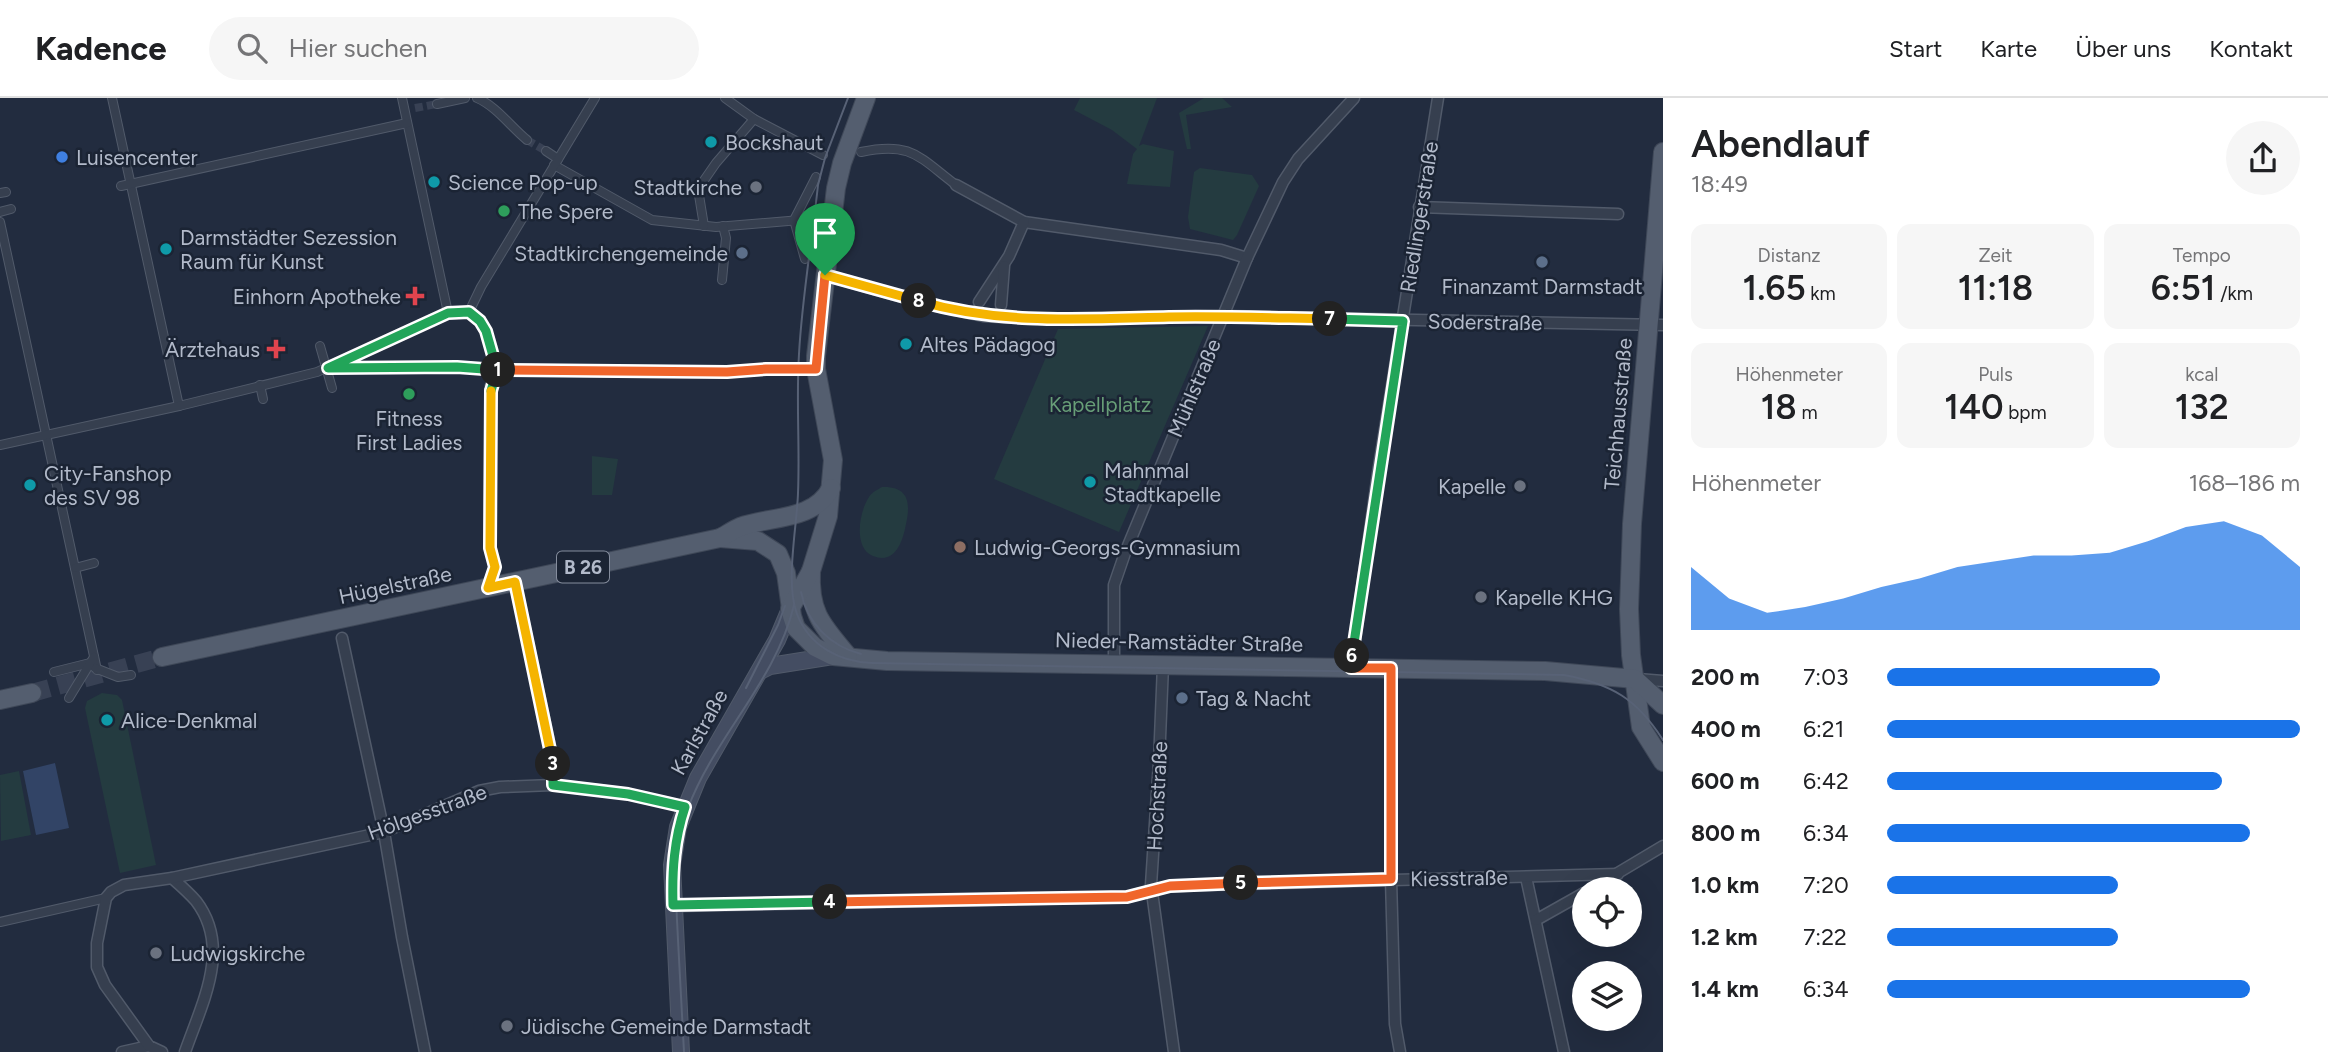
<!DOCTYPE html>
<html lang="de">
<head>
<meta charset="utf-8">
<style>
  body { margin:0; font-family:Figtree,sans-serif; background:#f6f6f6; color:#202124; height:100vh; display:flex; flex-direction:column; font-size:26px; white-space:nowrap }
  * { box-sizing:border-box; margin:0 }
  p { font-size:23px; color:#757577 }
  .icon { flex:none; width:38px; height:38px; fill:none; stroke:currentColor; stroke-width:2; stroke-linecap:round; stroke-linejoin:round }
  .map { position:relative; flex:1; overflow:hidden }
  .sheet { display:flex; flex-direction:column; background:#fff; width:665px }
  .sheet>* { flex:none }
  .tools { position:absolute; left:1572px; top:779px; display:grid; gap:14px }
  .tools a { display:grid; place-items:center; width:70px; height:70px; border-radius:50%; background:#fff; box-shadow:0 7px 28px #0002; font-size:35px }
  .pin { position:absolute; display:grid; place-items:center; width:60px; height:60px; color:#fff; margin:-72px -30px; border-radius:50% 50% 50% 0; rotate:-45deg; box-shadow:0 0 7px #0007 }
  .pin .icon { rotate:45deg }
  .km { position:absolute; width:35px; height:35px; margin:-18px; border-radius:50%; background:#222; color:#fff; font-size:19px; line-height:35px; text-align:center }
  .round { display:grid; place-items:center; flex:none; width:74px; height:74px; border-radius:37px; background:#f6f6f6 }
  .head { display:flex; align-items:center; justify-content:space-between; height:119px; padding:0 28px }
  h1 { font-size:38px; font-weight:600; line-height:52px }
  .metrics { display:grid; grid-template-columns:repeat(3,1fr); gap:10px; height:119px; padding:7px 28px }
  .metrics div { display:grid; align-content:center; border-radius:14px; background:#f6f6f6; text-align:center }
  .metrics b { font-size:35px; font-weight:600 }
  .metrics small { font-size:19px; font-weight:400 }
  .metrics p { font-size:19px }
  .chart { height:196px; padding:14px 28px }
  .chart p { display:flex; justify-content:space-between }
  .chart svg { width:100%; height:126px; margin-top:7px; fill:#1a73e8; opacity:.7 }
  ul { padding:0 28px; list-style:none; font-size:23px }
  li { display:grid; grid-template-columns:112px 84px 1fr; align-items:center; height:52px }
  li i { height:18px; border-radius:9px; background:#1a73e8 }
  header { display:flex; align-items:center; gap:42px; box-sizing:border-box; height:98px; padding:0 35px; background:#fff; border-bottom:2px solid #e0e0e0 }
  header strong { font-size:33px }
  nav { display:flex; gap:38px; margin-inline-start:auto; font-size:24px }
  .search { width:490px; height:63px; background:#f6f6f6; display:flex; align-items:center; gap:18px; box-sizing:border-box; padding:0 24px; border-radius:38px; color:#757577; font-size:26px }
  main { display:flex; flex:1; min-height:0 }
  .map>svg:first-child { display:block }
</style>
</head>
<body>
<header>
<strong>Kadence</strong>
<div class="search"><svg class="icon" aria-label="search" viewBox="0 0 24 24"><circle cx="10" cy="10" r="6"/><path d="M15 15l6 6"/></svg>Hier suchen</div>
<nav><a>Start</a><a>Karte</a><a>Über uns</a><a>Kontakt</a></nav>
</header>
<main>
<div class="map">
<svg width="1663" height="954" viewBox="0 0 1663 954">
  <rect width="100%" height="100%" fill="#222c3f"/>
  <!-- green -->
  <g fill="#243b40">
    <polygon points="1080,0 1157,0 1139,48 1143,46 1174,53 1170,89 1127,86 1133,56 1137,51 1112,32 1074,12"/>
    <polygon points="1204,0 1222,0 1232,9 1186,17 1191,51 1187,51 1179,15"/>
    <polygon points="1200,70 1252,77 1259,88 1237,137 1233,142 1190,131 1188,119 1194,74"/>
    <polygon points="1208,228 1119,434 994,381 1058,231"/>
    <polygon points="592,358 618,361 612,397 592,397"/>
    <path d="M 882,389 C 908,388 911,404 906,426 C 903,442 896,467 873,458 C 853,450 859,414 869,399 C 872,394 877,392 882,389 Z"/>
    <polygon points="102,595 117,597 122,602 156,767 120,775 85,610 87,603"/>
    <polygon points="19,673 31,737 1,743 0,677"/>
  </g>
  <!-- water -->
  <polygon fill="#324466" points="55,665 69,730 36,737 23,673"/>
  <g fill="none" stroke-linecap="round" stroke-linejoin="round">
    <!-- pedestrian-tunnel -->
    <g stroke="#384154" stroke-width="8" stroke-dasharray="8 4" stroke-linecap="butt">
      <polyline points="415,10 437,6"/>
      <polyline points="527,42 546,53"/>
    </g>
    <!-- primary-tunnel -->
    <polyline stroke="#384154" stroke-width="18" stroke-dasharray="18 9" stroke-linecap="butt" points="32,595 162,559"/>
    <!-- pedestrian casing -->
    <g stroke="#515a6a" stroke-width="10">
      <g id="pedestrian">
        <polyline points="112,0 179,308"/>
        <polyline points="402,0 448,215"/>
        <path d="M 477,0 C 496,8 511,29 527,42"/>
        <polyline points="725,0 754,21 823,57"/>
        <polyline points="437,6 465,0"/>
        <polyline points="546,53 558,61"/>
        <path d="M 861,54 C 911,43 919,59 956,87"/>
        <polyline points="554,67 652,122 716,129 812,121"/>
        <polyline points="121,88 407,25"/>
        <polyline points="0,95 6,94"/>
        <polyline points="0,114 11,111"/>
        <polyline points="0,124 97,572"/>
        <polyline points="704,128 698,91 716,65 754,21"/>
        <polyline points="805,161 794,122 816,79"/>
        <polyline points="722,182 726,140 723,128"/>
        <polyline points="469,214 481,189 595,0"/>
        <polyline points="320,248 332,290"/>
        <polyline points="331,270 457,269 497,272"/>
        <polyline points="260,287 263,301"/>
        <path d="M 0,347 L 179,308 L 317,274 L 448,215 L 469,214 C 493,232 486,252 499,275"/>
        <polyline points="75,470 94,465"/>
        <polyline points="95,570 118,579 131,577"/>
        <polyline points="54,574 90,565"/>
        <polyline points="69,600 94,559"/>
        <polyline points="0,824 106,800"/>
      </g>
    </g>
    <!-- minor casing -->
    <g stroke="#515a6a" stroke-width="13">
      <g id="minor">
        <polyline points="956,87 1024,124 1221,152 1247,160"/>
        <polyline points="1419,109 1618,116"/>
        <polyline points="812,121 832,120"/>
        <polyline points="825,177 927,206 983,218 1036,221 1223,218 1663,227"/>
        <polyline points="979,204 1009,158 1024,124"/>
        <polyline points="1001,207 1004,168"/>
        <polyline points="515,484 553,663 553,687"/>
        <polyline points="488,490 495,469 490,450 491,288 497,272 727,274 766,271 816,271"/>
        <polyline points="342,540 384,734 402,839 425,954"/>
        <polyline points="1114,566 1114,487 1125,455 1247,160 1283,84 1298,61 1354,0"/>
        <polyline points="1163,567 1159,664 1151,787 1174,954"/>
        <polyline points="1351,570 1378,375 1438,0"/>
        <polyline points="1391,570 1391,781 1395,926 1400,954"/>
        <polyline points="1638,581 1663,583"/>
        <polyline points="1526,779 1564,954"/>
        <path d="M 172,780 C 180,787 189,795 196,803 C 232,850 202,905 185,954"/>
        <polyline points="1591,791 1663,748"/>
        <polyline points="673,808 1127,799 1170,788 1618,776"/>
        <polyline points="1536,822 1584,795"/>
        <polyline points="122,954 149,948"/>
        <polyline points="162,954 149,948 105,887 97,869 97,845 106,800 111,794 124,787 172,780 384,734 479,693 500,689 553,687 628,696 685,709"/>
      </g>
    </g>
    <!-- secondary casing -->
    <g stroke="#515a6a" stroke-width="18">
      <g id="secondary">
        <polyline points="760,573 770,568 833,558"/>
        <polyline points="681,954 672,767 678,729 698,680 777,542 790,511"/>
      </g>
    </g>
    <!-- primary casing -->
    <g stroke="#3f4858" stroke-width="20">
      <g id="primary">
        <polyline points="1663,54 1632,426 1629,511 1631,557 1641,629 1663,664"/>
        <polyline points="720,440 758,443 778,456 786,475 792,518 796,530 815,549 833,558 887,563 1545,573 1635,581 1663,607"/>
        <path d="M 811,473 C 809,515 822,527 848,558"/>
        <polyline points="790,511 811,473 828,418 833,362 816,271 816,258 836,90 842,65 866,0"/>
        <path d="M 162,559 L 720,440 C 726,437 733,432 740,429 C 770,418 814,423 831,390"/>
        <polyline points="0,602 32,595"/>
      </g>
    </g>
    <!-- pedestrian -->
    <use href="#pedestrian" stroke="#363f4f" stroke-width="8"/>
    <!-- minor -->
    <use href="#minor" stroke="#363f4f" stroke-width="10"/>
    <!-- secondary -->
    <use href="#secondary" stroke="#444d62" stroke-width="16"/>
    <!-- primary -->
    <use href="#primary" stroke="#545e6f" stroke-width="18"/>
    <!-- tram -->
    <g stroke="#586276" stroke-width="2">
      <path d="M 848,0 L 825,60 L 818,87 C 812,143 802,200 799,256 C 796,302 800,349 798,395 C 797,429 785,485 797,516 C 809,548 840,564 872,565 L 1564,577 C 1612,586 1637,601 1663,642"/>
      <path d="M 801,494 C 807,525 830,548 861,556"/>
      <polyline points="746,590 778,527 785,508"/>
      <path d="M 684,954 C 682,917 680,879 678,842 C 676,797 671,753 688,710 C 715,638 776,583 794,507"/>
    </g>
  </g>
  <g fill="none" stroke-linecap="round" stroke-linejoin="round">
    <!-- split-1 casing -->
    <g stroke="#fff" stroke-width="14">
      <polyline id="split-1" points="498,272 727,274 766,271 816,271 825,177"/>
    </g>
    <!-- split-2 casing -->
    <g stroke="#fff" stroke-width="14">
      <polyline id="split-2" points="491,293 497,272 486,233 480,223 469,214 448,215 328,270 457,269 497,272 498,272"/>
    </g>
    <!-- split-3 casing -->
    <g stroke="#fff" stroke-width="14">
      <polyline id="split-3" points="491,293 490,450 495,469 488,490 515,484 553,666"/>
    </g>
    <!-- split-4 casing -->
    <g stroke="#fff" stroke-width="14">
      <path id="split-4" d="M 553,666 L 553,687 L 628,696 L 685,709 C 674,742 672,773 673,807 L 830,804"/>
    </g>
    <!-- split-5 casing -->
    <g stroke="#fff" stroke-width="14">
      <polyline id="split-5" points="830,804 1127,799 1170,788 1241,785"/>
    </g>
    <!-- split-6 casing -->
    <g stroke="#fff" stroke-width="14">
      <polyline id="split-6" points="1241,785 1391,781 1391,570 1351,570 1352,558"/>
    </g>
    <!-- split-7 casing -->
    <g stroke="#fff" stroke-width="14">
      <polyline id="split-7" points="1330,221 1403,223 1352,558"/>
    </g>
    <!-- split-8 casing -->
    <g stroke="#fff" stroke-width="14">
      <path id="split-8" d="M 919,203 C 1001,227 1085,221 1169,219 C 1223,218 1276,220 1330,221"/>
    </g>
    <!-- split-9 casing -->
    <g stroke="#fff" stroke-width="14">
      <polyline id="split-9" points="825,177 919,203"/>
    </g>
    <!-- split-1 -->
    <use href="#split-1" stroke="#f0652b" stroke-width="9"/>
    <!-- split-2 -->
    <use href="#split-2" stroke="#22a559" stroke-width="9"/>
    <!-- split-3 -->
    <use href="#split-3" stroke="#f5b400" stroke-width="9"/>
    <!-- split-4 -->
    <use href="#split-4" stroke="#22a559" stroke-width="9"/>
    <!-- split-5 -->
    <use href="#split-5" stroke="#f0652b" stroke-width="9"/>
    <!-- split-6 -->
    <use href="#split-6" stroke="#f0652b" stroke-width="9"/>
    <!-- split-7 -->
    <use href="#split-7" stroke="#22a559" stroke-width="9"/>
    <!-- split-8 -->
    <use href="#split-8" stroke="#f5b400" stroke-width="9"/>
    <!-- split-9 -->
    <use href="#split-9" stroke="#f5b400" stroke-width="9"/>
  </g>
  <!-- markers -->
  <g fill="#0f9aa8" stroke="#1b2434" stroke-width="2.5">
    <circle cx="711" cy="44" r="7"/>
    <circle cx="434" cy="84" r="7"/>
    <circle cx="166" cy="151" r="7"/>
    <circle cx="906" cy="246" r="7"/>
    <circle cx="1090" cy="384" r="7"/>
    <circle cx="30" cy="387" r="7"/>
    <circle cx="107" cy="622" r="7"/>
  </g>
  <circle fill="#3f7fe0" stroke="#1b2434" stroke-width="2.5" cx="62" cy="59" r="7"/>
  <g fill="#6b7280" stroke="#1b2434" stroke-width="2.5">
    <circle cx="756" cy="89" r="7"/>
    <circle cx="1520" cy="388" r="7"/>
    <circle cx="1481" cy="499" r="7"/>
    <circle cx="156" cy="855" r="7"/>
    <circle cx="507" cy="928" r="7"/>
  </g>
  <g fill="#2e9e5b" stroke="#1b2434" stroke-width="2.5">
    <circle cx="504" cy="113" r="7"/>
    <circle cx="409" cy="296" r="7"/>
  </g>
  <g fill="#5c6f8a" stroke="#1b2434" stroke-width="2.5">
    <circle cx="742" cy="155" r="7"/>
    <circle cx="1542" cy="164" r="7"/>
    <circle cx="1182" cy="600" r="7"/>
  </g>
  <g fill="#e0444e" stroke="#1b2434" stroke-width="2.5">
    <path d="M411.5 187.5h7v7h7v7h-7v7h-7v-7h-7v-7h7z"/>
    <path d="M272.5 240.5h7v7h7v7h-7v7h-7v-7h-7v-7h7z"/>
  </g>
  <circle fill="#8d6e63" stroke="#1b2434" stroke-width="2.5" cx="960" cy="449" r="7"/>
  <g text-anchor="middle" dominant-baseline="central" stroke-width="5" stroke-linejoin="round" paint-order="stroke">
    <!-- shield labels -->
    <rect fill="#1b2434" stroke="#858d9d" stroke-width="2" x="557" y="453.5" width="52" height="31" rx="5"/>
    <g font-size="19" font-weight="bold" fill="#b2baca">
      <text x="583" y="469">B 26</text>
    </g>
    <!-- poi labels -->
    <g font-size="21" fill="#b2baca" stroke="#1b2434" text-anchor="start">
      <text x="725" y="44">Bockshaut</text>
      <text x="76" y="59">Luisencenter</text>
      <text x="448" y="84">Science Pop-up</text>
      <text x="742" y="89" text-anchor="end">Stadtkirche</text>
      <text x="518" y="113">The Spere</text>
      <text x="180" y="139">Darmstädter Sezession<tspan x="180" dy="24">Raum für Kunst</tspan></text>
      <text x="728" y="155" text-anchor="end">Stadtkirchengemeinde</text>
      <text x="1542" y="188" text-anchor="middle">Finanzamt Darmstadt</text>
      <text x="401" y="198" text-anchor="end">Einhorn Apotheke</text>
      <text x="920" y="246">Altes Pädagog</text>
      <text x="260" y="251" text-anchor="end">Ärztehaus</text>
      <text x="409" y="320" text-anchor="middle">Fitness<tspan x="409" dy="24">First Ladies</tspan></text>
      <text x="1104" y="372">Mahnmal<tspan x="1104" dy="24">Stadtkapelle</tspan></text>
      <text x="44" y="375">City-Fanshop<tspan x="44" dy="24">des SV 98</tspan></text>
      <text x="1506" y="388" text-anchor="end">Kapelle</text>
      <text x="974" y="449">Ludwig-Georgs-Gymnasium</text>
      <text x="1495" y="499">Kapelle KHG</text>
      <text x="1196" y="600">Tag &amp; Nacht</text>
      <text x="121" y="622">Alice-Denkmal</text>
      <text x="170" y="855">Ludwigskirche</text>
      <text x="521" y="928">Jüdische Gemeinde Darmstadt</text>
    </g>
    <!-- street labels -->
    <g font-size="21" fill="#b2baca" stroke="#1b2434">
      <text transform="translate(1419 119) rotate(-81)">Riedlingerstraße</text>
      <text transform="translate(1485 224) rotate(1)">Soderstraße</text>
      <text transform="translate(1194 290) rotate(-67)">Mühlstraße</text>
      <text transform="translate(1618 316) rotate(-85)">Teichhausstraße</text>
      <text transform="translate(395 487) rotate(-12)">Hügelstraße</text>
      <text transform="translate(1179 544) rotate(1)">Nieder-Ramstädter Straße</text>
      <text transform="translate(699 634) rotate(-61)">Karlstraße</text>
      <text transform="translate(1157 698) rotate(-87)">Hochstraße</text>
      <text transform="translate(427 714) rotate(-20)">Hölgesstraße</text>
      <text transform="translate(1459 780) rotate(-1)">Kiesstraße</text>
    </g>
    <!-- park labels -->
    <g font-size="21" fill="#679d77" stroke="#1b2434">
      <text x="1100" y="306">Kapellplatz</text>
    </g>
  </g>
</svg>
<div class="tools">
<a><svg class="icon" aria-label="locate" viewBox="0 0 24 24"><circle cx="12" cy="12" r="6"/><path d="M12 2v4M12 18v4M2 12h4M18 12h4"/></svg></a>
<a><svg class="icon" aria-label="layers" viewBox="0 0 24 24"><path d="M12 4l9 5-9 5-9-5zM3 14l9 5 9-5"/></svg></a>
</div>
<div class="pin" style="left:825px;top:177px;background:#1e9e55"><svg class="icon" aria-label="arrive" viewBox="0 0 24 24"><path d="M6 21V4h12l-3 4 3 4H6"/></svg></div>
<b class="km" style="left:498px;top:272px">1</b>
<b class="km" style="left:553px;top:666px">3</b>
<b class="km" style="left:830px;top:804px">4</b>
<b class="km" style="left:1241px;top:785px">5</b>
<b class="km" style="left:1352px;top:558px">6</b>
<b class="km" style="left:1330px;top:221px">7</b>
<b class="km" style="left:919px;top:203px">8</b>
</div>
<section class="sheet">
<div class="head"><div><h1>Abendlauf</h1><p>18:49</p></div><a class="round"><svg class="icon" aria-label="share" viewBox="0 0 24 24"><path d="M12 15V3M7 8l5-5 5 5M5 13v7h14v-7"/></svg></a></div>
<div class="metrics">
<div><p>Distanz</p><b>1.65<small> km</small></b></div>
<div><p>Zeit</p><b>11:18</b></div>
<div><p>Tempo</p><b>6:51<small> /km</small></b></div>
</div>
<div class="metrics">
<div><p>Höhenmeter</p><b>18<small> m</small></b></div>
<div><p>Puls</p><b>140<small> bpm</small></b></div>
<div><p>kcal</p><b>132</b></div>
</div>
<div class="chart"><p><span>Höhenmeter</span>168–186 m</p>
<svg viewBox="0 0 160 44" preserveAspectRatio="none"><path d="M0 44V22L10 33L20 38L30 36L40 33L50 29L60 26L70 22L80 20L90 18L100 18L110 17L120 13L130 8L140 6L150 11L160 22V44z"/></svg>
</div>
<ul>
<li><b>200 m</b>7:03<i style="width:66%"></i></li>
<li><b>400 m</b>6:21<i style="width:100%"></i></li>
<li><b>600 m</b>6:42<i style="width:81%"></i></li>
<li><b>800 m</b>6:34<i style="width:88%"></i></li>
<li><b>1.0 km</b>7:20<i style="width:56%"></i></li>
<li><b>1.2 km</b>7:22<i style="width:56%"></i></li>
<li><b>1.4 km</b>6:34<i style="width:88%"></i></li>
</ul>
</section>
</main>
</body>
</html>
